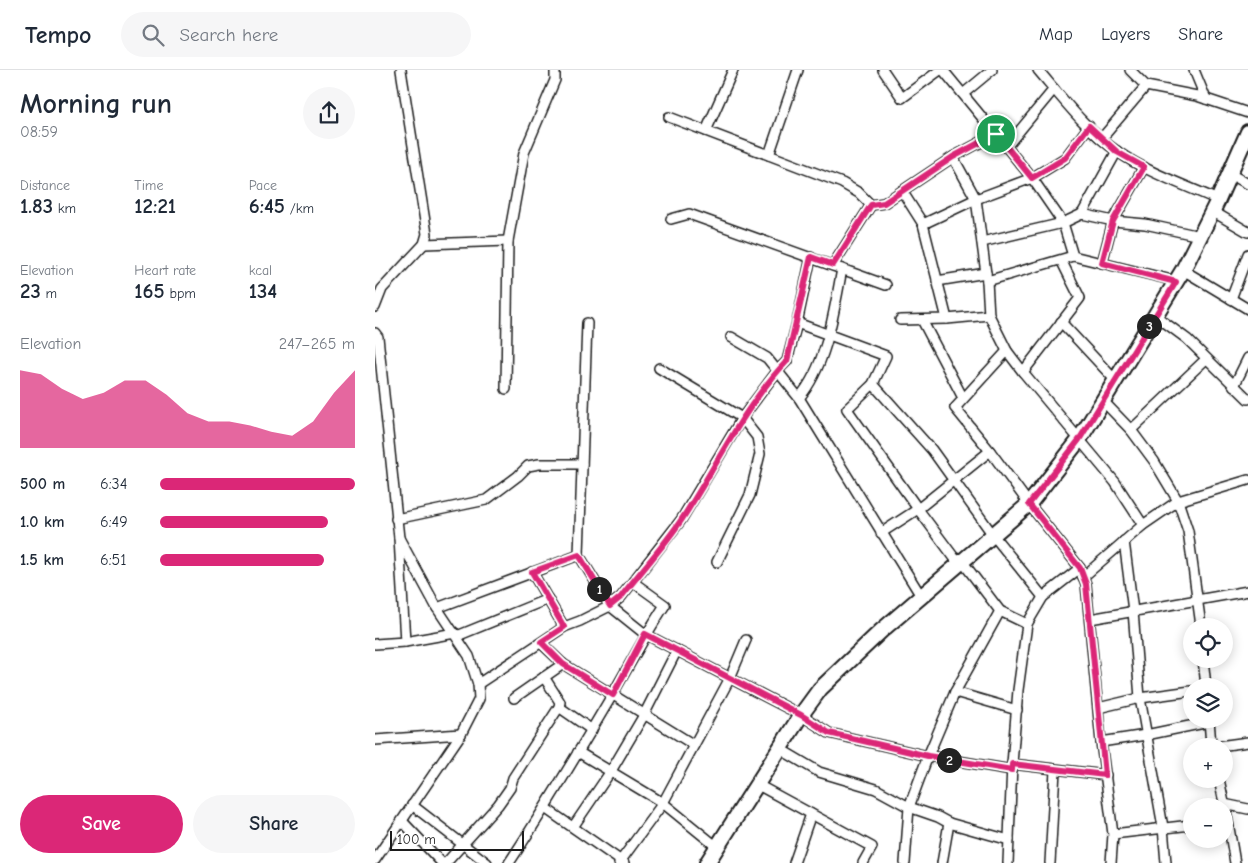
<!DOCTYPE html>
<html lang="en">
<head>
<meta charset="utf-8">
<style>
  body { margin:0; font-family:"Comic Neue",sans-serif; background:#f6f6f7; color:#1f2937; height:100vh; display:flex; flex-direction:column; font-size:19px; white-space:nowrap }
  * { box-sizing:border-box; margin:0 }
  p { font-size:16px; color:#747a83 }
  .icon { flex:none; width:28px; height:28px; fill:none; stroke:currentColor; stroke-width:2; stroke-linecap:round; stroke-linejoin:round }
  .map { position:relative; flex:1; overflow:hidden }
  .sheet { display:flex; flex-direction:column; background:#fff; width:375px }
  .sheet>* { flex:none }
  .buttons { position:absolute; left:808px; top:548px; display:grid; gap:10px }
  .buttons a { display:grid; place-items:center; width:50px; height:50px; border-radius:50%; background:#fff; box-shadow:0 2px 12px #0003; font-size:25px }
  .scale { position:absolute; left:15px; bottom:12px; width:134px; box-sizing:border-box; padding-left:5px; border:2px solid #1c1c1c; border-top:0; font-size:14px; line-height:18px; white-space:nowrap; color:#1c1c1c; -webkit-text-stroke:4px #fff; paint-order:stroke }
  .pin { position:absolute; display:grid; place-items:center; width:42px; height:42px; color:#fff; margin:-21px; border:2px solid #fff; border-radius:50%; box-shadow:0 1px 5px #0007 }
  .km { position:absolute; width:25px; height:25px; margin:-12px; border-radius:50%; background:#222; color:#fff; font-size:14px; line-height:25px; text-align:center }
  .round { display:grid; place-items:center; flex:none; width:52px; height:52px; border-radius:26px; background:#f6f6f7 }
  .overview { display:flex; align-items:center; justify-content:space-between; height:85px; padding:0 20px }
  h1 { font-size:28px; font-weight:700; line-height:38px }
  .figures { display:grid; grid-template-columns:repeat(3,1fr); gap:8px; height:85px; padding:5px 20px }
  .figures div { display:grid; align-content:center }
  .figures b { font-size:21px; font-weight:700 }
  .figures small { font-size:14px; font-weight:400 }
  .figures p { font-size:14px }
  .chart { height:140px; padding:10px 20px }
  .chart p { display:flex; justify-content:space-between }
  .chart svg { width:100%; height:90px; margin-top:5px; fill:#db2777; opacity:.7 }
  .button { display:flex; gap:10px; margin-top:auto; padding:10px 20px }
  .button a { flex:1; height:58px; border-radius:30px; background:#db2777; color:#fff; font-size:20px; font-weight:700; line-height:58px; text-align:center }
  .button a+a { background:#f6f6f7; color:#1f2937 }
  ul { padding:0 20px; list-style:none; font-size:16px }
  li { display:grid; grid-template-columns:80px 60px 1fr; align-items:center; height:38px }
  li i { height:12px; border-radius:6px; background:#db2777 }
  header { display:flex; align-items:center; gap:30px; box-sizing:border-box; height:70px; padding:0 25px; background:#fff; border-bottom:1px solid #e0e1e3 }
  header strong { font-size:24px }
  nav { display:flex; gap:28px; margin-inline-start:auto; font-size:18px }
  .search { width:350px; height:45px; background:#f6f6f7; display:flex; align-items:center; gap:12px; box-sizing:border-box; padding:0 18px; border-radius:28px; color:#747a83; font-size:19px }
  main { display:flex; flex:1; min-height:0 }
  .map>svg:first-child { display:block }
</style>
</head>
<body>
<header>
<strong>Tempo</strong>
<div class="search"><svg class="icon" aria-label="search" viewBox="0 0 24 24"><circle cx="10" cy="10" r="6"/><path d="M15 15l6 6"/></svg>Search here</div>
<nav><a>Map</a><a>Layers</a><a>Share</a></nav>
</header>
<main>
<section class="sheet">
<div class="overview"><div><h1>Morning run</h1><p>08:59</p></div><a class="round"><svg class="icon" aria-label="share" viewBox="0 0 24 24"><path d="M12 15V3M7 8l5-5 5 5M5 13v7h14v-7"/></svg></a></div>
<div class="figures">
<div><p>Distance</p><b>1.83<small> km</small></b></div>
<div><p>Time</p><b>12:21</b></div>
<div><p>Pace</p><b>6:45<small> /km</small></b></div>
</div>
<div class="figures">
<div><p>Elevation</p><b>23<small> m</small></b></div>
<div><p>Heart rate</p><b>165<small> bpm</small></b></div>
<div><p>kcal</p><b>134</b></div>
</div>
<div class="chart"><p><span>Elevation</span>247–265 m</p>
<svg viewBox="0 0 160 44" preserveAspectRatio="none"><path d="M0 44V6L10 8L20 15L30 20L40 17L50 11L60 11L70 18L80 27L90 31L100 31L110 33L120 36L130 38L140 31L150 17L160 6V44z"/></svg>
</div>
<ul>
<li><b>500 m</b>6:34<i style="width:100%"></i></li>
<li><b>1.0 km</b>6:49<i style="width:86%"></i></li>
<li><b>1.5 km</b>6:51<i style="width:84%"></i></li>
</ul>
<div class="button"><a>Save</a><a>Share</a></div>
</section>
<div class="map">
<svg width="873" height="793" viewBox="0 0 873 793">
  <rect width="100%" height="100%" fill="#fff"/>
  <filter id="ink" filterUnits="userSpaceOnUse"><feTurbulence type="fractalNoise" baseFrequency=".02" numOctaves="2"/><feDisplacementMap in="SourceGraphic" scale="10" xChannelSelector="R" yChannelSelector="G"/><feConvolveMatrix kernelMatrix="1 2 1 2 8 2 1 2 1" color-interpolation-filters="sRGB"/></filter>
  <g filter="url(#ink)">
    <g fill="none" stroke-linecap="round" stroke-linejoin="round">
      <!-- street casing -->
      <g stroke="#1c1c1c" stroke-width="12">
        <g id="street">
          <polyline points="508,0 527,28 565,0"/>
          <polyline points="568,0 657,108 688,153 698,186"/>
          <path d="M 663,0 C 687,28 712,61 743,82 C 773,103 810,115 843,130"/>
          <polyline points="755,0 771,16 822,26 873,43"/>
          <polyline points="819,0 831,29"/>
          <polyline points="588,24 617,0"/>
          <polyline points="294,47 467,113 484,123 496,135 458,195"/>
          <polyline points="331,61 358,0"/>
          <polyline points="727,68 771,16"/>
          <polyline points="632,76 679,19"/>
          <polyline points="394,85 423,0"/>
          <polyline points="578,87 601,129 612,211 614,245 632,281 648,302 740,412 768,455"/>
          <polyline points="855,104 873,114"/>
          <polyline points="527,121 548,154 572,249"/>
          <polyline points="496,135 509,133 578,87 621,64"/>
          <polyline points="837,141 873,162"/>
          <polyline points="707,144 742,81"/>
          <polyline points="296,149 314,144 511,215"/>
          <polyline points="548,154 601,129 657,108 690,88 714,56"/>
          <polyline points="607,172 688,153 707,144 738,151 770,154 825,166"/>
          <polyline points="49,174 133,171"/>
          <polyline points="727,193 738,151 769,97"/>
          <polyline points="808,200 873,239"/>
          <polyline points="562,211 611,203"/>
          <polyline points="612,211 698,186 801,211"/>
          <polyline points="856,229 873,184"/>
          <polyline points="0,237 7,219 49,174 52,164 26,0"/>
          <polyline points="781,246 812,269 873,329"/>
          <polyline points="525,250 572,249 614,245"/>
          <polyline points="547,250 588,328"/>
          <polyline points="686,252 741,311"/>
          <polyline points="212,253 204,485 235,536 270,564 426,645 454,663 553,686 637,700"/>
          <polyline points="422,253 511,286 498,314 472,339 543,439 584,494"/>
          <polyline points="0,263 3,267 24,468 30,572"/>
          <polyline points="356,267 392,288 424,328 546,526"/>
          <polyline points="632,281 580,338 615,381 654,434 705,498 711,514 726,672 738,764 736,793"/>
          <polyline points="284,298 367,348 382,367 385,384 375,425 342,492"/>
          <polyline points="648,302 705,228 686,190"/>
          <polyline points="498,314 557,380 618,465 668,527"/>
          <polyline points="859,316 873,288"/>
          <polyline points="131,319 133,171 149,83 180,10 180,0"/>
          <path d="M 424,328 C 452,295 459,241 467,199"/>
          <polyline points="728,331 756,360 779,391 803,431 813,461 826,556"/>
          <polyline points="756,360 831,289"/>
          <polyline points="21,449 111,430 143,406 153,396 164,394 207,394"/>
          <polyline points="506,463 543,439 615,381"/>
          <polyline points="749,471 758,541 765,628 788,757 791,793"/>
          <polyline points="587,491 625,541 652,554"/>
          <polyline points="157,502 189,557"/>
          <polyline points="708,507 768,455 803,431 873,410"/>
          <polyline points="62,538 204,485"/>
          <polyline points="715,549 873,521"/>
          <polyline points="82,566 173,529"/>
          <polyline points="166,573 188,594 319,675"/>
          <polyline points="0,574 30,572 80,563"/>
          <polyline points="828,589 831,616"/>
          <polyline points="103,614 189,557 205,551 235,536 246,527 306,450 367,348 403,300 412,291 422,253 436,187"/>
          <polyline points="580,622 642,640"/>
          <polyline points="139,628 188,594"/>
          <polyline points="184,637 217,660"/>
          <polyline points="723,638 765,628 816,621"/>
          <polyline points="834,649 836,676"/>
          <polyline points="0,670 86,664"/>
          <polyline points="726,672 771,665 834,652"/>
          <polyline points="844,676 873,672"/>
          <polyline points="405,679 444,702 501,719 534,737 563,747 574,753 634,770"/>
          <polyline points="203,682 288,733 342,777"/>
          <polyline points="637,694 731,705"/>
          <polyline points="844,709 853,752 860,793"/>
          <polyline points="383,715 497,777 488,793"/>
          <polyline points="849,734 873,739"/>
          <polyline points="37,735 112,793"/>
          <polyline points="170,738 249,793"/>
          <polyline points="27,751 67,793"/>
          <polyline points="198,757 236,701 269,645 302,580"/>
          <polyline points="738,764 816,755"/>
          <polyline points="0,790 86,664 104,629 103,614 94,586 62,538 24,468"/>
          <polyline points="71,793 123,735 135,718 138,708 184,637 185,632 169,607"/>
          <path d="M 134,793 C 170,739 203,683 236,627 C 254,596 270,565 290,535 L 258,512"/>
          <polyline points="244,793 288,733 355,608 371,570"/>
          <polyline points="419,793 436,744"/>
          <polyline points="530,793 534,737 553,686 580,622 625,541"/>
          <polyline points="567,793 574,753"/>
          <polyline points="633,793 637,694 643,620 652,554 668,527 705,498"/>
          <polyline points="675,793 680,700"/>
        </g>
      </g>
      <!-- secondary casing -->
      <g stroke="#1c1c1c" stroke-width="18">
        <polyline id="secondary" points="332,793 426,645 445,619 506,561 654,434 704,370 808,200 843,130 873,62"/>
      </g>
      <!-- street -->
      <use href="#street" stroke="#fff" stroke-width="9"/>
      <!-- secondary -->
      <use href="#secondary" stroke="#fff" stroke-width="14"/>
    </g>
  </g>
  <g fill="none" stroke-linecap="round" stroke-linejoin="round" filter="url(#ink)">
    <!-- route casing -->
    <g stroke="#fff" stroke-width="10">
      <path id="route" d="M 714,56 L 742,82 L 769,97 L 738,151 L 727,193 L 801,212 L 704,370 L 654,434 L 705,498 L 711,514 L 730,705 L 637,694 L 637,700 L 553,686 L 454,663 L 426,645 L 270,564 L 238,625 L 188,594 L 166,572 L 189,557 L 157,502 L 204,485 L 235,536 L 246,527 C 266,501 289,476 307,449 C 342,396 368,337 412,291 L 436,187 L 458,195 L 496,135 L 509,133 L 578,87 L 621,64 L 657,108 L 690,88 Z"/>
    </g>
    <!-- route -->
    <use href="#route" stroke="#db2777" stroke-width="6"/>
  </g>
</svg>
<div class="buttons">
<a><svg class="icon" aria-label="locate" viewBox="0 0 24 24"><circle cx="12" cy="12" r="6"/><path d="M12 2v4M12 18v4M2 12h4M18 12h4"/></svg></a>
<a><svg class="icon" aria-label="layers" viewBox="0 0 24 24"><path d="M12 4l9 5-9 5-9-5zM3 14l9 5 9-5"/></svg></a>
<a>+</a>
<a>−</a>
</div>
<div class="scale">100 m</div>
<div class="pin" style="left:621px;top:64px;background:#1e9e55"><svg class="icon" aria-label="arrive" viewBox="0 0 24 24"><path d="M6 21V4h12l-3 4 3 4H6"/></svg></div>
<b class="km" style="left:224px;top:519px">1</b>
<b class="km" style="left:574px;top:690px">2</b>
<b class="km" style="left:774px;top:256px">3</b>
</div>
</main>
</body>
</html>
